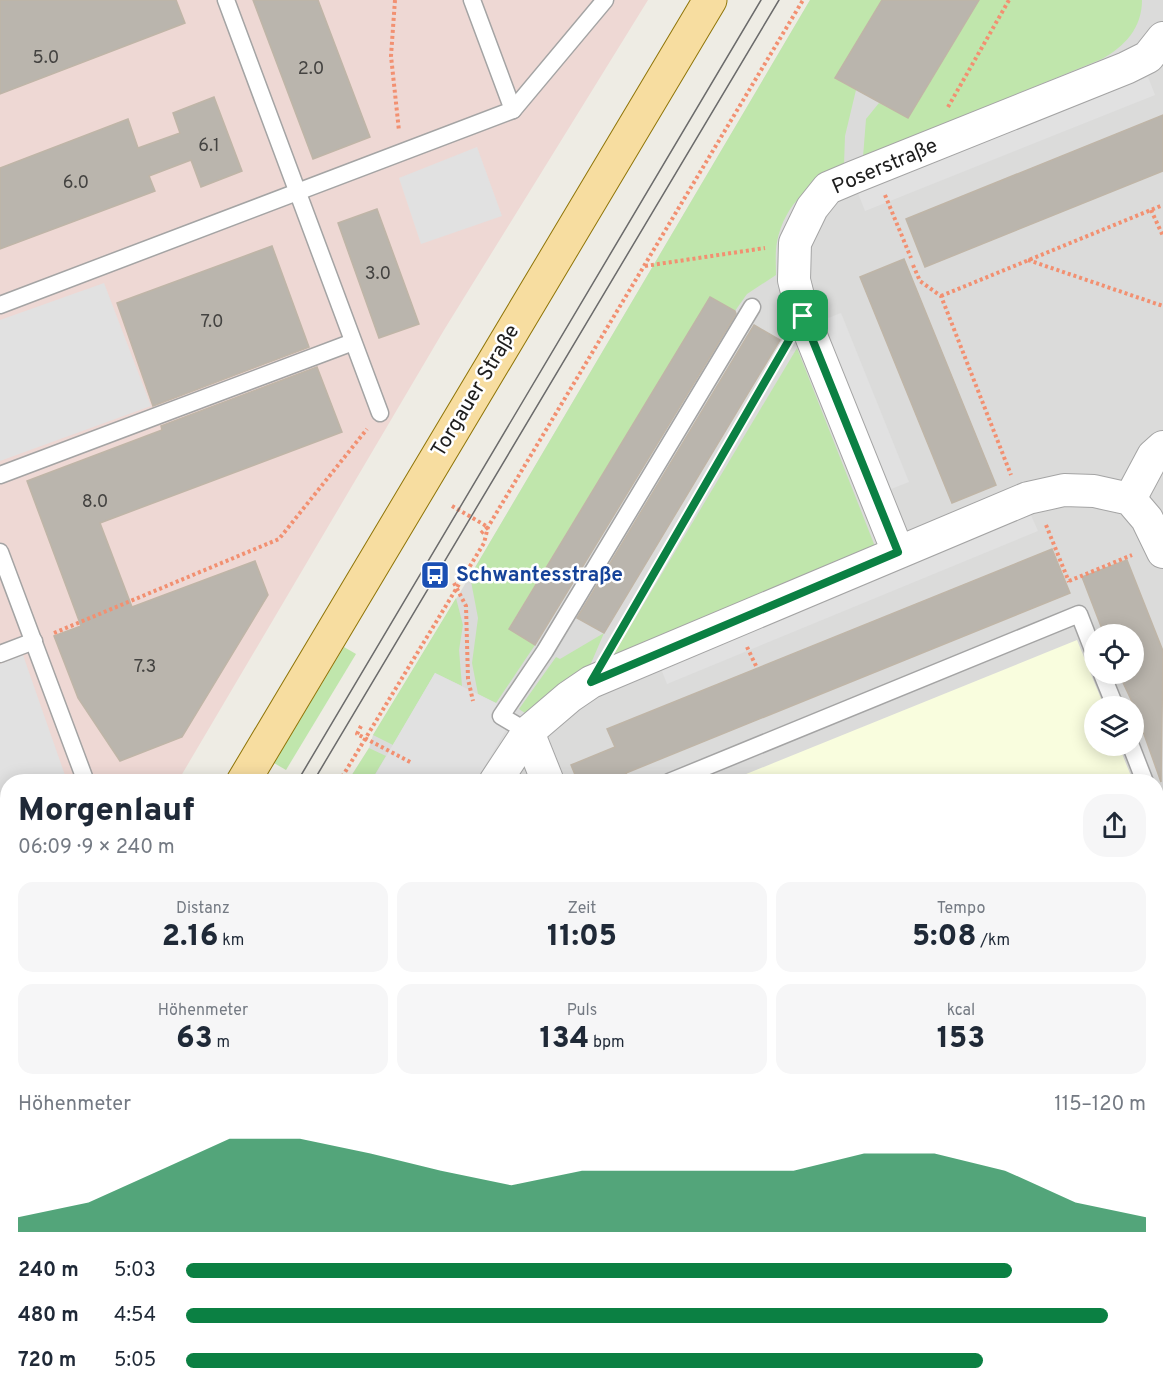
<!DOCTYPE html>
<html lang="de">
<head>
<meta charset="utf-8">
<style>
  body { margin:0; font-family:Overpass,sans-serif; background:#f6f6f7; color:#1f2937; height:100vh; display:flex; flex-direction:column; font-size:22px; white-space:nowrap }
  * { box-sizing:border-box; margin:0 }
  p { font-size:20px; color:#747a83 }
  .icon { flex:none; width:33px; height:33px; fill:none; stroke:currentColor; stroke-width:2; stroke-linecap:round; stroke-linejoin:round }
  .map { position:relative; flex:1; overflow:hidden }
  .sheet { position:absolute; left:0px; top:774px; width:1164px; height:621px; display:flex; flex-direction:column; background:#fff; border-radius:24px 24px 0 0; box-shadow:0 3px 15px #0003 }
  .sheet>* { flex:none }
  .tools { position:absolute; left:1084px; top:624px; display:grid; gap:12px }
  .tools a { display:grid; place-items:center; width:60px; height:60px; border-radius:50%; background:#fff; box-shadow:0 3px 15px #0003; font-size:30px }
  .pin { position:absolute; display:grid; place-items:center; width:51px; height:51px; color:#fff; margin:-26px; border-radius:12px; box-shadow:0 3px 9px #0006 }
  .round { display:grid; place-items:center; flex:none; width:63px; height:63px; border-radius:24px; background:#f6f6f7 }
  .summary { display:flex; align-items:center; justify-content:space-between; height:102px; padding:0 18px }
  h1 { font-size:33px; font-weight:800; line-height:45px }
  .metrics { display:grid; grid-template-columns:repeat(3,1fr); gap:9px; height:102px; padding:6px 18px }
  .metrics div { display:grid; align-content:center; border-radius:15px; background:#f6f6f7; text-align:center }
  .metrics b { font-size:30px; font-weight:800 }
  .metrics small { font-size:16px; font-weight:400 }
  .metrics p { font-size:16px }
  .chart { height:168px; padding:12px 18px }
  .chart p { display:flex; justify-content:space-between }
  .chart svg { width:100%; height:108px; margin-top:6px; fill:#0b8043; opacity:.7 }
  ul { padding:0 18px; list-style:none; font-size:20px }
  li { display:grid; grid-template-columns:96px 72px 1fr; align-items:center; height:45px }
  li i { height:15px; border-radius:8px; background:#0b8043 }
  .map>svg:first-child { display:block }
</style>
</head>
<body>
<div class="map">
<svg width="1163" height="1395" viewBox="0 0 1163 1395">
  <rect width="100%" height="100%" fill="#eeece4"/>
  <!-- residential -->
  <path fill="#dbdbda" fill-rule="evenodd" d="M 810,0 L 1163,0 L 1163,1395 L 0,1395 L 0,1365 L 7,1352 L 8,1388 L 1156,1388 L 1156,782 L 348,781 L 369,748 L 373,735 L 470,576 ZM 1095,634 L 1134,634 L 1134,674 L 1095,674 ZM 1095,706 L 1134,706 L 1134,746 L 1095,746 Z"/>
  <!-- commercial -->
  <polygon fill="#eed8d4" points="0,0 648,0 444,330 178,781 8,782 7,861 0,864"/>
  <!-- education -->
  <g fill="#f9fdde">
    <polygon points="1077,640 1104,706 1095,706 1095,746 1119,746 1133,781 729,781"/>
    <polygon points="1156,841 1158,843 1163,841 1163,1044 1157,1054"/>
    <polygon points="1163,1329 1163,1395 1032,1395 1036,1388 1156,1388 1157,1331"/>
  </g>
  <!-- grass -->
  <g fill="#c0e6ac">
    <path d="M 810,0 L 882,0 L 835,78 L 856,90 L 845,136 L 844,165 C 812,183 785,202 777,242 C 775,252 776,264 776,275 L 747,294 L 735,311 L 710,297 L 509,628 L 535,645 L 496,703 L 478,694 L 472,663 L 478,618 L 470,576 Z"/>
    <path d="M 979,0 L 1142,0 C 1142,28 1125,46 1102,59 L 863,157 L 866,119 L 879,103 L 908,117 Z"/>
    <polygon points="797,348 876,549 609,662"/>
    <polygon points="456,598 463,625 459,650 462,686 435,673 393,745 373,735"/>
    <polygon points="604,633 589,668 528,715 519,709 556,657 560,659"/>
    <polygon points="344,647 356,654 286,770 274,763"/>
    <polygon points="369,748 386,756 371,781 348,781"/>
    <polygon points="7,1352 8,1388 36,1388 36,1395 0,1395 0,1365"/>
  </g>
  <!-- parking -->
  <g fill="#e1e1e1">
    <polygon points="1148,77 1155,95 865,211 858,193"/>
    <polygon points="477,147 502,216 421,244 399,178"/>
    <polygon points="104,283 151,406 0,461 0,320"/>
    <polygon points="841,313 909,482 891,489 823,320"/>
    <polygon points="1030,513 1038,531 667,684 660,666"/>
    <polygon points="23,655 67,781 8,782 7,833 0,837 0,664"/>
    <polygon points="435,673 516,713 476,781 371,782"/>
  </g>
  <!-- building -->
  <g fill="#bab5ad" stroke="#bfb5a7" stroke-width="1.5">
    <polygon points="0,0 176,0 185,23 0,94"/>
    <polygon points="253,0 318,0 370,137 313,159"/>
    <polygon points="882,0 979,0 908,118 835,78"/>
    <polygon points="214,97 242,171 201,187 191,160 149,176 155,191 0,249 0,168 128,119 138,148 180,133 173,113"/>
    <polygon points="1163,115 1163,171 925,267 906,219"/>
    <polygon points="377,209 419,324 379,338 338,223"/>
    <polygon points="272,246 309,347 153,406 117,303"/>
    <polygon points="904,259 996,485 952,503 860,277"/>
    <polygon points="710,297 735,311 736,314 535,645 509,629"/>
    <polygon points="754,325 780,340 604,633 577,618"/>
    <polygon points="317,367 342,432 100,523 132,607 255,561 268,595 182,737 120,761 78,698 54,636 81,626 27,481 162,430 161,426"/>
    <polygon points="1052,549 1070,593 626,773 629,782 578,782 571,765 615,747 607,729"/>
    <polygon points="1127,560 1163,651 1161,782 1134,706 1119,674 1134,674 1134,634 1104,634 1082,577"/>
  </g>
  <g fill="none" stroke-linecap="round" stroke-linejoin="round">
    <!-- service casing -->
    <g stroke="#a4a4a4" stroke-width="19">
      <g id="service">
        <polyline points="226,0 380,413"/>
        <polyline points="472,0 513,110"/>
        <polyline points="0,305 513,110 605,0"/>
        <polyline points="0,475 353,342"/>
        <polyline points="0,552 86,782"/>
        <polyline points="0,654 34,641"/>
        <polyline points="1102,674 1115,706"/>
        <polyline points="528,732 501,716 545,651 752,307"/>
        <polyline points="1131,746 1145,782"/>
        <polyline points="669,782 1079,614 1095,655"/>
        <polyline points="1156,811 1161,822 1163,821"/>
        <polyline points="0,992 8,997"/>
        <polyline points="906,1388 908,1395"/>
      </g>
    </g>
    <!-- minor casing -->
    <g stroke="#a4a4a4" stroke-width="34">
      <g id="minor">
        <polyline points="1130,499 1153,456 1163,447"/>
        <polyline points="898,552 803,316 794,280 795,243 812,208 828,188 854,177 1126,68 1148,57 1163,38"/>
        <polyline points="528,732 548,782"/>
        <polyline points="495,782 528,732 569,697 591,682 1028,498 1064,490 1094,491 1130,499 1147,519 1163,552"/>
        <polyline points="1156,1147 1163,1136"/>
        <polyline points="442,1388 445,1395"/>
        <polyline points="794,1388 799,1395"/>
        <polyline points="134,1395 138,1388"/>
        <polyline points="1003,1395 1008,1388"/>
      </g>
    </g>
    <!-- primary casing -->
    <g stroke="#8f7508" stroke-width="35">
      <g id="primary">
        <polyline points="243,782 710,0"/>
        <polyline points="0,1188 8,1176"/>
      </g>
    </g>
    <!-- path -->
    <g stroke="#f29071" stroke-width="4" stroke-dasharray="3 3" stroke-linecap="butt">
      <polyline points="395,0 391,56 399,131"/>
      <polyline points="948,107 1009,0"/>
      <polyline points="885,195 911,258"/>
      <polyline points="1151,210 1163,236"/>
      <polyline points="1028,260 1163,306"/>
      <polyline points="913,265 920,281 941,296 1011,475"/>
      <polyline points="645,266 765,248"/>
      <polyline points="941,296 1163,205"/>
      <polyline points="452,506 488,527 480,534"/>
      <polyline points="1046,525 1069,582"/>
      <polyline points="1069,581 1132,555"/>
      <polyline points="454,583 466,606 468,679 473,701"/>
      <polyline points="54,633 279,539 367,429"/>
      <polyline points="617,637 785,348"/>
      <polyline points="747,647 757,668"/>
      <polyline points="361,726 357,734 412,763"/>
      <polyline points="339,782 484,543 488,527 803,0"/>
      <polyline points="0,1124 8,1111"/>
      <polyline points="1156,1291 1163,1289"/>
      <polyline points="0,1355 8,1342"/>
      <polyline points="616,1388 619,1395"/>
      <polyline points="732,1395 750,1388"/>
    </g>
    <!-- service -->
    <use href="#service" stroke="#fff" stroke-width="16"/>
    <!-- minor -->
    <use href="#minor" stroke="#fff" stroke-width="32"/>
    <!-- primary -->
    <use href="#primary" stroke="#f7dda0" stroke-width="33"/>
    <!-- tram -->
    <g stroke="#6b6b6b" stroke-width="1.5">
      <polyline points="297,782 761,0"/>
      <polyline points="313,782 779,0"/>
      <polyline points="0,1283 8,1270"/>
      <polyline points="0,1311 8,1299"/>
    </g>
  </g>
  <g fill="none" stroke-linecap="round" stroke-linejoin="round">
    <!-- route casing -->
    <g stroke="#fff" stroke-width="12">
      <polygon id="route" points="803,316 898,552 591,682"/>
    </g>
    <!-- route -->
    <use href="#route" stroke="#0b8043" stroke-width="8"/>
  </g>
  <!-- icons -->
  <defs>
    <g id="bus-square" transform="scale(1.5)"><rect x="-9" y="-9" width="18" height="18" rx="4" fill="#1a4fb4" stroke="#fff"/><path d="M-5-6H5V4H4V6H2V4H-2V6H-4V4H-5ZM-3.5-4V0h7V-4ZM-3.5 1.2v1.5H-2V1.2ZM2 1.2v1.5H3.5V1.2Z" fill="#fff"/></g>
  </defs>
  <g fill-rule="evenodd">
    <use href="#bus-square" x="435" y="575"/>
  </g>
  <g text-anchor="middle" dominant-baseline="central" stroke-width="5" stroke-linejoin="round" paint-order="stroke">
    <!-- number labels -->
    <g font-size="18" fill="#444341">
      <text x="46" y="58">5.0</text>
      <text x="311" y="69">2.0</text>
      <text x="209" y="146">6.1</text>
      <text x="76" y="183">6.0</text>
      <text x="378" y="274">3.0</text>
      <text x="212" y="322">7.0</text>
      <text x="95" y="502">8.0</text>
      <text x="145" y="667">7.3</text>
    </g>
    <!-- street labels -->
    <g font-size="21" fill="#1d1d1d" stroke="#fff">
      <text transform="translate(885 167) rotate(-23)">Poserstraße</text>
      <text transform="translate(476 391) rotate(-59)">Torgauer Straße</text>
    </g>
    <!-- transit labels -->
    <g font-size="21" font-weight="bold" fill="#164399" stroke="#fff" text-anchor="start">
      <text x="456" y="575">Schwantesstraße</text>
    </g>
  </g>
</svg>
<div class="tools">
<a><svg class="icon" aria-label="locate" viewBox="0 0 24 24"><circle cx="12" cy="12" r="6"/><path d="M12 2v4M12 18v4M2 12h4M18 12h4"/></svg></a>
<a><svg class="icon" aria-label="layers" viewBox="0 0 24 24"><path d="M12 4l9 5-9 5-9-5zM3 14l9 5 9-5"/></svg></a>
</div>
<div class="pin" style="left:803px;top:316px;background:#1e9e55"><svg class="icon" aria-label="arrive" viewBox="0 0 24 24"><path d="M6 21V4h12l-3 4 3 4H6"/></svg></div>
<section class="sheet">
<div class="summary"><div><h1>Morgenlauf</h1><p>06:09 · 9 × 240 m</p></div><a class="round"><svg class="icon" aria-label="share" viewBox="0 0 24 24"><path d="M12 15V3M7 8l5-5 5 5M5 13v7h14v-7"/></svg></a></div>
<div class="metrics">
<div><p>Distanz</p><b>2.16<small> km</small></b></div>
<div><p>Zeit</p><b>11:05</b></div>
<div><p>Tempo</p><b>5:08<small> /km</small></b></div>
</div>
<div class="metrics">
<div><p>Höhenmeter</p><b>63<small> m</small></b></div>
<div><p>Puls</p><b>134<small> bpm</small></b></div>
<div><p>kcal</p><b>153</b></div>
</div>
<div class="chart"><p><span>Höhenmeter</span>115–120 m</p>
<svg viewBox="0 0 160 44" preserveAspectRatio="none"><path d="M0 44V38L10 32L20 19L30 6L40 6L50 12L60 19L70 25L80 19L90 19L100 19L110 19L120 12L130 12L140 19L150 32L160 38V44z"/></svg>
</div>
<ul>
<li><b>240 m</b>5:03<i style="width:86%"></i></li>
<li><b>480 m</b>4:54<i style="width:96%"></i></li>
<li><b>720 m</b>5:05<i style="width:83%"></i></li>
</ul>
</section>
</div>
</body>
</html>
